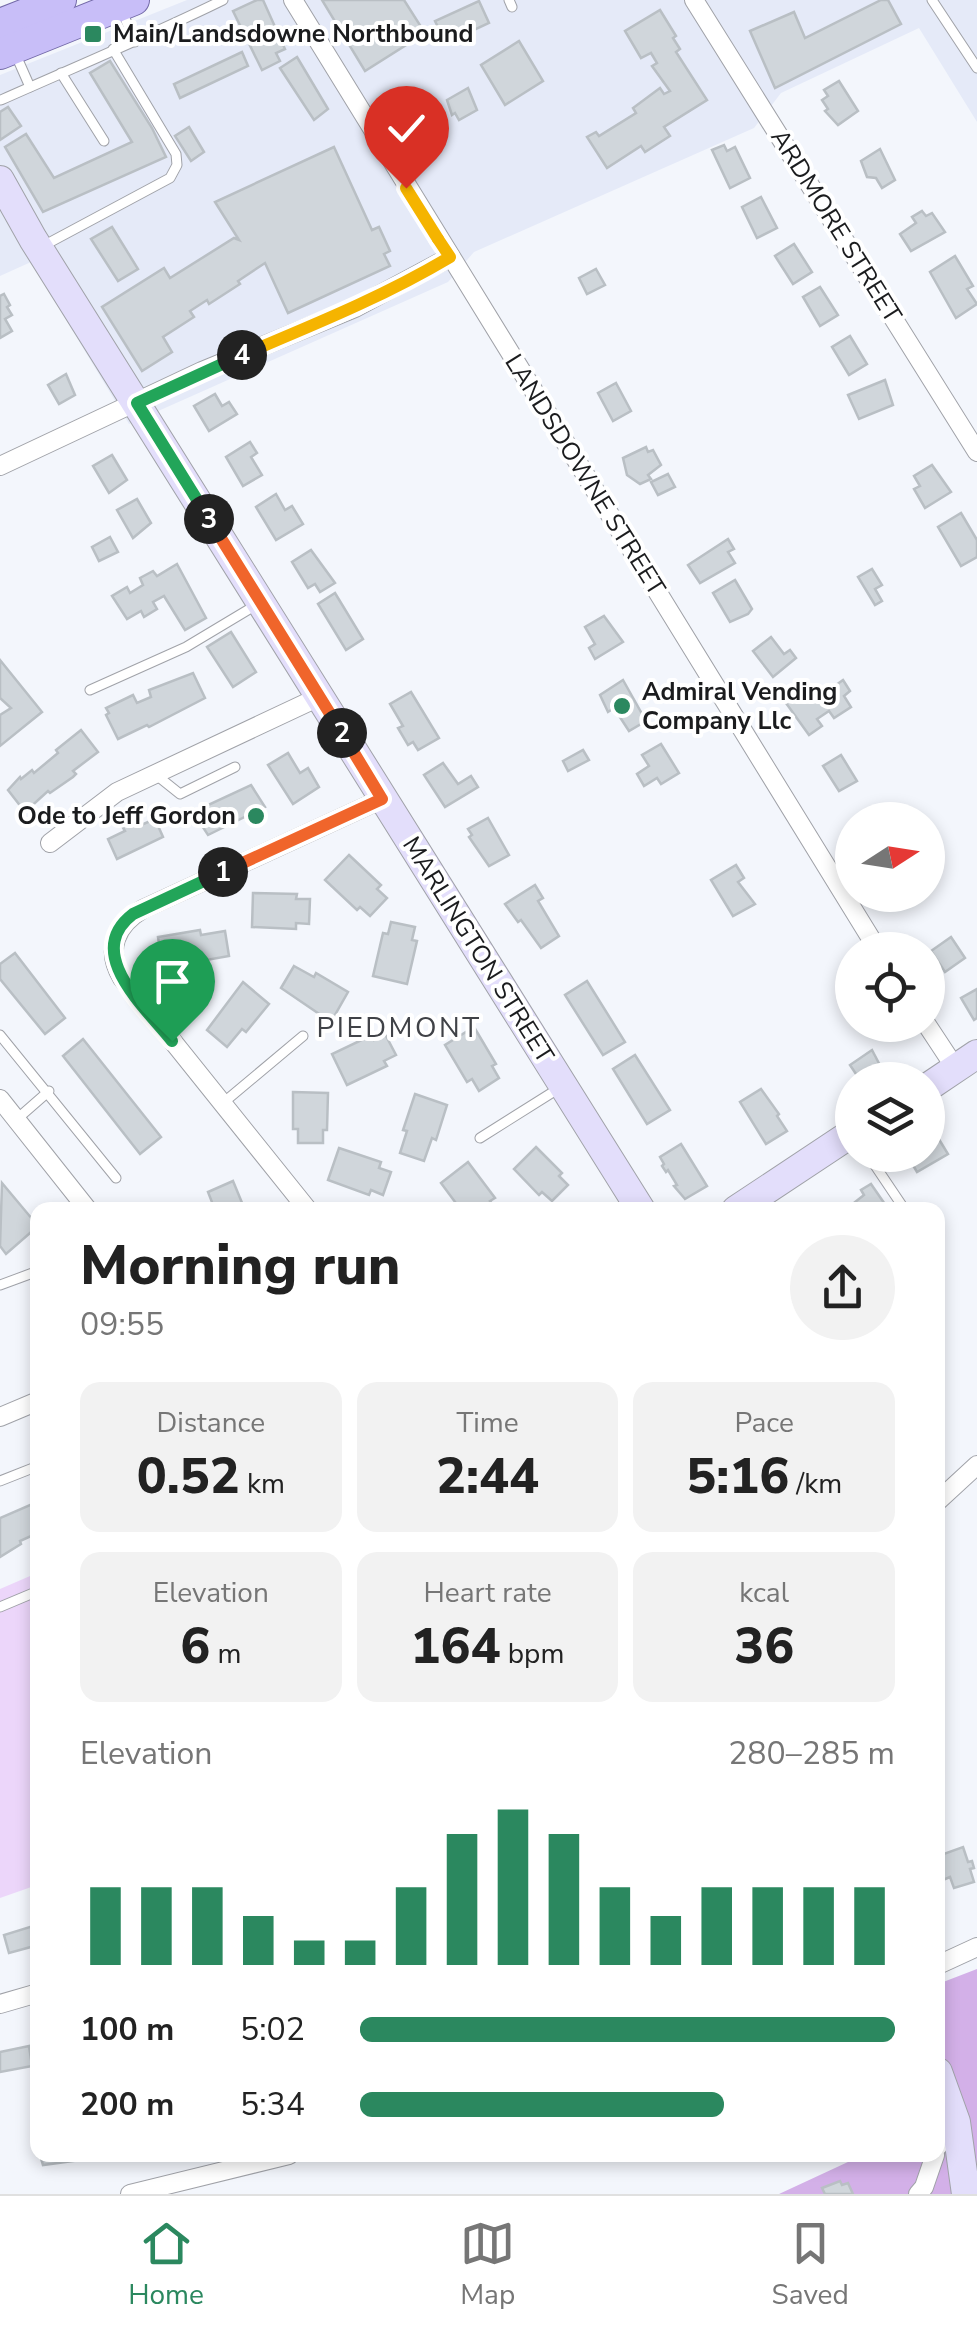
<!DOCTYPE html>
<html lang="en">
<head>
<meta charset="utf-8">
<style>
  body { margin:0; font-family:"Nunito Sans",sans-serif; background:#f2f2f2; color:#222; height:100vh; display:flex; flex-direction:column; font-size:38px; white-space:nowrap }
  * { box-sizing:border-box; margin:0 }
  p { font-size:32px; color:#767676 }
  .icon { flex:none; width:55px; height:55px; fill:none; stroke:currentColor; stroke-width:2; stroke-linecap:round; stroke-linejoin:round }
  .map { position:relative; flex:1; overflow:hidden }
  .drawer { position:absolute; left:30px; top:1202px; width:915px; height:960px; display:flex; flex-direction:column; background:#fff; border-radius:20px; box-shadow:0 5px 15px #0003 }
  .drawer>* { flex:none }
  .needle { width:65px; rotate:78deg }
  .fabs { position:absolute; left:835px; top:802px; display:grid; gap:20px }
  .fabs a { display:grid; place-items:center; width:110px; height:110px; border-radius:50%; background:#fff; box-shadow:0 5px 15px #0003; font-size:50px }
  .pin { position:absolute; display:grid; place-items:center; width:85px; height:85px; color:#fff; margin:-102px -42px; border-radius:50% 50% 50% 0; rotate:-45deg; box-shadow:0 0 10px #0007 }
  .pin .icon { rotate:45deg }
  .km { position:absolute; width:50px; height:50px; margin:-25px; border-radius:50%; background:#222; color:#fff; font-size:28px; line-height:50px; text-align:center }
  .round { display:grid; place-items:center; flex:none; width:105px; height:105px; border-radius:52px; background:#f2f2f2 }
  .headline { display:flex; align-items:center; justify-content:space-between; height:170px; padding:0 50px }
  h1 { font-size:55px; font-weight:800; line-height:75px }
  .stats { display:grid; grid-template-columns:repeat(3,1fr); gap:15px; height:170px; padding:10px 50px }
  .stats div { display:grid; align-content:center; border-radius:20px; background:#f2f2f2; text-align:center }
  .stats b { font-size:50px; font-weight:800 }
  .stats small { font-size:28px; font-weight:400 }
  .stats p { font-size:28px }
  .chart { height:280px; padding:20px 50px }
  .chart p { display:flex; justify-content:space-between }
  .chart svg { width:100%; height:180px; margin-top:10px; stroke:#2b885f; stroke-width:6 }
  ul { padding:0 50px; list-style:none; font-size:32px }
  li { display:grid; grid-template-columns:160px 120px 1fr; align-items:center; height:75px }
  li i { height:25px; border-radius:12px; background:#2b885f }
  .tab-bar { display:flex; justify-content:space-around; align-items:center; height:140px; border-top:2px solid #e0e0e0; background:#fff; font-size:28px; color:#767676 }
  .tab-bar a { display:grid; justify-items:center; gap:5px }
  .tab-bar .active { color:#2b885f }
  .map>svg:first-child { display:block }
</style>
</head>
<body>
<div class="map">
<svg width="977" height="2194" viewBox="0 0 977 2194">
  <rect width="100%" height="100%" fill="#f3f6fc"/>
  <!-- built -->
  <polygon fill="#e5eaf8" points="187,0 977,0 977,122 919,28 781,93 754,128 474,252 448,282 129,424 31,262 0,276 0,75"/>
  <!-- green -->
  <polygon fill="#ecd6fa" points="37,1573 37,1885 0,1898 0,1589"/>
  <!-- forest -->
  <polygon fill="#d3b0e8" points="977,1969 977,2194 779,2194 863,2155 938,2155 938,1984"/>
  <!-- building -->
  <g fill="#d0d6db" stroke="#b9bfc4" stroke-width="2.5">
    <polygon points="257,0 263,0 285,49 276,53 280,61 262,70 233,11"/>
    <polygon points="322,0 404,0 425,33 365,71"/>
    <polygon points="881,0 888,0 901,24 775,88 750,31 794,12 805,38"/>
    <polygon points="479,1 489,23 446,43 435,21"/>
    <polygon points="660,10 676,36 673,38 680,49 676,52 707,100 664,127 670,136 645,152 641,146 607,168 587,137 596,132 599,136 636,113 633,108 660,88 664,94 670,91 652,66 657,63 651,53 641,58 625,31"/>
    <polygon points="519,41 543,81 505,105 481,65"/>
    <polygon points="242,52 248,66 180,98 174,84"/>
    <polygon points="297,57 328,109 314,120 280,68"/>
    <polygon points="110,61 152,128 166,157 43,212 5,147 26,134 54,178 132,142 90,73"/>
    <polygon points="839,81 858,111 838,125 825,111 828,109 822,100 828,96 824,90"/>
    <polygon points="468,88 477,110 459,120 455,113 452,115 447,100"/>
    <polygon points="8,107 21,126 0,140 0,112"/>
    <polygon points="189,127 204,152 191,161 175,136"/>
    <polygon points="724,145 727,151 735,147 750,178 730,188 712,150"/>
    <polygon points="334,147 372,230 379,227 390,251 384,254 390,266 288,313 265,263 238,281 240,284 209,304 207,300 190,311 194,317 163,337 172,352 142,371 102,307 164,268 170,278 234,238 239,240 215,202"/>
    <polygon points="880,149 895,180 882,188 876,178 867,177 861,161"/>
    <polygon points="761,197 777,228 757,238 742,207"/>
    <polygon points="922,211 926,216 932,213 945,232 911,251 900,234 916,223 912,217"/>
    <polygon points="112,227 138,269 118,281 91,239"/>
    <polygon points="794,244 812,272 793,284 775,256"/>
    <polygon points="955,256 973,286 967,289 977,304 956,318 930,272"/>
    <polygon points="596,269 605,285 587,294 579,278"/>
    <polygon points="820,287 838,315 820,326 803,297"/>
    <polygon points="4,294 10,305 7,307 12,315 5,319 12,331 0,338 0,296"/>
    <polygon points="850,336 867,364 849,375 832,347"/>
    <polygon points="66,374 75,395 59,404 48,385"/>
    <polygon points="885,380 893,405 859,419 848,395"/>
    <polygon points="616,383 631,411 613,421 598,393"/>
    <polygon points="215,394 222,406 229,402 237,414 209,431 194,406"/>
    <polygon points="250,442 257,453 251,457 262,475 243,486 226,457"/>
    <polygon points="646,447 648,452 653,450 661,465 648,475 651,479 640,484 627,475 623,458"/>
    <polygon points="112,455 127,480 109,493 93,466"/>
    <polygon points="932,465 951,492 925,508 914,489 920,486 914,476"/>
    <polygon points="668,474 675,487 658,495 651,482"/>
    <polygon points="276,494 285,510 292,506 303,524 276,540 256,507"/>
    <polygon points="137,499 151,523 133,538 117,510"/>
    <polygon points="961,513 977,540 977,557 961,566 938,527"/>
    <polygon points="110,537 118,552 99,561 92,547"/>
    <polygon points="728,539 734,549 728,552 735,563 700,583 688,565"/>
    <polygon points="311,550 335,583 320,592 315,584 308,588 292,562"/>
    <polygon points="177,564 206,618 185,630 164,596 153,602 157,609 144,617 141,611 127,619 112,596 127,587 130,593 143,585 140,578 153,571 157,576"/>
    <polygon points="872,569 882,585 875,589 882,601 875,605 858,577"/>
    <polygon points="735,580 752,609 748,614 730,622 713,593"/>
    <polygon points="335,593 363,639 346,650 318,604"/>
    <polygon points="604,616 623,642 595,659 589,648 595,644 585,627"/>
    <polygon points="231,632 256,672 233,687 207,647"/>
    <polygon points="771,637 784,654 790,650 796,658 773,677 753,651"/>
    <polygon points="0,660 42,712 0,746 0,715 11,708 0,698"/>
    <polygon points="193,673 205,698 149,727 147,725 118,739 106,715 109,713 106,708 133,695 137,703 151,697 149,690"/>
    <polygon points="623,680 646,721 629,731 614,708 608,712 600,695"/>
    <polygon points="843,680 850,691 844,696 851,707 834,718 829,711 817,719 822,726 809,735 786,703 800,693 805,701 819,691 822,695"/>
    <polygon points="411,692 439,738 418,750 413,742 408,745 398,728 403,726 390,704"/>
    <polygon points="81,730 98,752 73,771 76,774 73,777 50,793 48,791 25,812 8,790 20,777 21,779 32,770 34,773 58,753 56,750"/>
    <polygon points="661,744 679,773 661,784 657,778 644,786 637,774 649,766 642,755"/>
    <polygon points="583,750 589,760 568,771 563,761"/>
    <polygon points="288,753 300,773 308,768 319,787 293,804 268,765"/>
    <polygon points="841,755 857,781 839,791 823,766"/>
    <polygon points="443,763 458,784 471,776 478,787 445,807 424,775"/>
    <polygon points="251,785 265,807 208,835 193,812"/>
    <polygon points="488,818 509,855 489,866 469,837 472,835 468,829"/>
    <polygon points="155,819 163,837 117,859 108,839 125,831 122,826 135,820 139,826"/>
    <polygon points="349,855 381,885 377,889 387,898 370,916 360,907 357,910 325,880"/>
    <polygon points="736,865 744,878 738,882 755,904 733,916 711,880"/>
    <polygon points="535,885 543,898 538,901 559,936 541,948 521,920 518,922 505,904"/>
    <polygon points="253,893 297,894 296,899 310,899 309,924 296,923 296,929 252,927"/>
    <polygon points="391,922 415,927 412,940 417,941 407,984 373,976 383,933 388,934"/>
    <polygon points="200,930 201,935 225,931 229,956 206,960 206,964 163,972 158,937"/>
    <polygon points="951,937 965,958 945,972 931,951"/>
    <polygon points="15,953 65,1018 45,1034 0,979 0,964"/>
    <polygon points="294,966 314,977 316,973 348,992 331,1022 281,988"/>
    <polygon points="587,981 625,1042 603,1055 565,995"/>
    <polygon points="243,982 269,1004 246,1032 242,1029 227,1047 207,1030"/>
    <polygon points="977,989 977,1018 974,1020 961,998"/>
    <polygon points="474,1027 496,1064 492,1066 499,1078 479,1091 472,1079 467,1082 445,1045"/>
    <polygon points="385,1034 396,1055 384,1061 387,1066 347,1085 332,1054 372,1035 374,1040"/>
    <polygon points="83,1039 161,1137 140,1154 63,1056"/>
    <polygon points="872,1050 883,1071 870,1080 860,1080 850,1065"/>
    <polygon points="635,1055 670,1110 647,1124 613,1069"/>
    <polygon points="761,1089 779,1114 777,1116 787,1131 766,1144 740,1102"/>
    <polygon points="293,1092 328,1093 327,1130 323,1130 323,1143 298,1143 298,1129 293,1129"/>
    <polygon points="415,1094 447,1105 436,1140 432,1138 424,1161 400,1153 407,1131 403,1130"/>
    <polygon points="937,1136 948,1154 917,1172 907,1155 928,1155 928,1142"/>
    <polygon points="681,1144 707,1186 685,1199 674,1186 677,1185 668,1170 666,1172 662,1166 664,1164 660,1157"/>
    <polygon points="536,1147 562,1173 559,1176 568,1185 552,1201 542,1192 539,1195 514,1169"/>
    <polygon points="339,1148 381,1162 379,1168 391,1172 383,1195 371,1190 369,1195 328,1180"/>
    <polygon points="468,1162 495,1198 490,1201 497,1210 461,1210 441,1183"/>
    <polygon points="233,1181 245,1210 215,1210 208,1192"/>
    <polygon points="2,1183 38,1226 6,1254 0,1246"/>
    <polygon points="871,1184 889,1210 845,1210 864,1195 861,1190"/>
    <polygon points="37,1502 38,1502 38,1533 20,1541 21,1544 0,1557 0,1518"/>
    <polygon points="963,1847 968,1862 972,1861 974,1868 970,1869 974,1882 954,1888 950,1877 943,1880 938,1856"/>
    <polygon points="33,1926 38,1945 9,1953 4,1935"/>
    <polygon points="29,2046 32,2066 0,2072 0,2052"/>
    <polygon points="40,2155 87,2155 88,2159 43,2165"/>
    <polygon points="840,2181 842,2185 848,2183 853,2194 825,2194 822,2188"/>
  </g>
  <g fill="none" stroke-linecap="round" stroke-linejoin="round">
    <!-- lane casing -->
    <g stroke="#a0a2a8" stroke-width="11">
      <g id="lane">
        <polyline points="509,0 512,7"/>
        <polyline points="932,0 977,68"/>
        <polyline points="121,9 135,42"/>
        <polyline points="15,53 30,87"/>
        <polyline points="61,73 104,141"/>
        <path d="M 1,100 C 75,67 150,36 223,0"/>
        <polyline points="43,246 170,178 177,165 176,154 113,49"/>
        <polyline points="90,690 186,647 256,605"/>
        <polyline points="155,774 180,794 235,767"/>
        <polyline points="0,1035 116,1178"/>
        <polyline points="223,1103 303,1036"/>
        <polyline points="17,1119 49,1091"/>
        <polyline points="480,1138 561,1087"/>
        <polyline points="868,1155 905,1210"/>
        <polyline points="0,1285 38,1271"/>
        <polyline points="0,1481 38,1466"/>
        <polyline points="0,1607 38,1591"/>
      </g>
    </g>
    <!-- street casing -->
    <g stroke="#a0a2a8" stroke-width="20">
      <g id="street">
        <polyline points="293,0 878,950"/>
        <polyline points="694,0 977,452"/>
        <polyline points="0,466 202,371 355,308 450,257"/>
        <polyline points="50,843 117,792 319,697"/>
        <polyline points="927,1025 956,1069"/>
        <polyline points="0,1099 88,1210"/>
        <path d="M 308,1210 L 122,978 C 105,950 116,925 143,909 L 382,799"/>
        <polyline points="0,1417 38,1401"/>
        <polyline points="938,1501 977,1465"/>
        <polyline points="938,1965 977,1947"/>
        <polyline points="0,2004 38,1993"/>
        <polyline points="938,2146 944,2103"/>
        <polyline points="130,2194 289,2155"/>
        <polyline points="918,2194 924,2187 935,2155"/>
      </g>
    </g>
    <!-- secondary casing -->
    <g stroke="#a0a2a8" stroke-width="30">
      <g id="secondary">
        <polyline points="0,180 33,239 641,1210"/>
        <polyline points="928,1087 977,1054"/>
        <polyline points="736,1210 852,1133"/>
        <polyline points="938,2072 956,2122 966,2194"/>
      </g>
    </g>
    <!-- primary casing -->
    <g stroke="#7369a8" stroke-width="32">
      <g id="primary">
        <polyline points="0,24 61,0"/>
        <polyline points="0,54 134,0"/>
      </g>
    </g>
    <!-- lane -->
    <use href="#lane" stroke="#fff" stroke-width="9"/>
    <!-- street -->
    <use href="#street" stroke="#fff" stroke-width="18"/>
    <!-- secondary -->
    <use href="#secondary" stroke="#e3defb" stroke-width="28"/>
    <!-- primary -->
    <use href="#primary" stroke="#c8bef8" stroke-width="30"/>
  </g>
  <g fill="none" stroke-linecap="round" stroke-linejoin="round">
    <!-- split-1 casing -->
    <g stroke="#fff" stroke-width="20">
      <path id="split-1" d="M 172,1041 C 146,1008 82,953 133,914 L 223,872"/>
    </g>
    <!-- split-2 casing -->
    <g stroke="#fff" stroke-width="20">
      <polyline id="split-2" points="223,872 382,799 342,733"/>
    </g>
    <!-- split-3 casing -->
    <g stroke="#fff" stroke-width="20">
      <polyline id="split-3" points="209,519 342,733"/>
    </g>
    <!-- split-4 casing -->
    <g stroke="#fff" stroke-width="20">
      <polyline id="split-4" points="209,519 137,403 242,355"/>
    </g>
    <!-- split-5 casing -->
    <g stroke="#fff" stroke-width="20">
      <path id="split-5" d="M 242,355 C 313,325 383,297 450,257 L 438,239"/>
    </g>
    <!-- split-6 casing -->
    <g stroke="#fff" stroke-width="20">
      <polyline id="split-6" points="406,188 438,239"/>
    </g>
    <!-- split-1 -->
    <use href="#split-1" stroke="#22a559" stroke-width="12"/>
    <!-- split-2 -->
    <use href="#split-2" stroke="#f0652b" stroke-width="12"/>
    <!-- split-3 -->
    <use href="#split-3" stroke="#f0652b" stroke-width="12"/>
    <!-- split-4 -->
    <use href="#split-4" stroke="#22a559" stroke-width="12"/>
    <!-- split-5 -->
    <use href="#split-5" stroke="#f5b400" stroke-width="12"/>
    <!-- split-6 -->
    <use href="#split-6" stroke="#f5b400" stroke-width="12"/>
  </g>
  <!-- markers -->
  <g fill="#2b885f" stroke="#fff" stroke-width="4">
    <rect x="83" y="24" width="20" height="20" rx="5"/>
    <circle cx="622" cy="706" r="10"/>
    <circle cx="256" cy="816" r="10"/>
  </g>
  <g text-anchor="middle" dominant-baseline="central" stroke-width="8" stroke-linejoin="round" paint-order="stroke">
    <!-- poi labels -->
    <g font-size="25" font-weight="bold" fill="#1b1c1e" stroke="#fff" text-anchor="start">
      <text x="113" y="34">Main/Landsdowne Northbound</text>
      <text x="642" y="692">Admiral Vending<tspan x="642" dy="29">Company Llc</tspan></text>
      <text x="236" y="816" text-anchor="end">Ode to Jeff Gordon</text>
    </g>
    <!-- street labels -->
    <g font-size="25" fill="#1b1c1e" stroke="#fff">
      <text transform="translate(836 226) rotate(58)">ARDMORE STREET</text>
      <text transform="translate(585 475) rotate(58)">LANDSDOWNE STREET</text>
      <text transform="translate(478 950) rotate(58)">MARLINGTON STREET</text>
    </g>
    <!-- neighbourhood labels -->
    <g font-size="28" letter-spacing="2.5" fill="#404247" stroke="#fff">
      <text x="399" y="1028">PIEDMONT</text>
    </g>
  </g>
</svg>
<div class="fabs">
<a><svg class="needle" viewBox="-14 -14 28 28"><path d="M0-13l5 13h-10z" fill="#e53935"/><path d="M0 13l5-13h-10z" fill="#767676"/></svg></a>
<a><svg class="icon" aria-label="locate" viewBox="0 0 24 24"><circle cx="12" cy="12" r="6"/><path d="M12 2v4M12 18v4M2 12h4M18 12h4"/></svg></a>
<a><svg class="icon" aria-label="layers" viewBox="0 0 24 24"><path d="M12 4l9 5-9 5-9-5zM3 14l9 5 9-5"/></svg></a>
</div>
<div class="pin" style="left:172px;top:1041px;background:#1e9e55"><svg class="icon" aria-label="arrive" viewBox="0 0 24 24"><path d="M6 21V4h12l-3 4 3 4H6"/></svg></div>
<div class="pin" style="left:406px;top:188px;background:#d93025"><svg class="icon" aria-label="check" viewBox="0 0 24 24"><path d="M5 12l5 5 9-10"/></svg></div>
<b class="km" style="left:223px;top:872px">1</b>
<b class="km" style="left:342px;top:733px">2</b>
<b class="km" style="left:209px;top:519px">3</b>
<b class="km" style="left:242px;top:355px">4</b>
<section class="drawer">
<div class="headline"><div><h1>Morning run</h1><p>09:55</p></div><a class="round"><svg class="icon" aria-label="share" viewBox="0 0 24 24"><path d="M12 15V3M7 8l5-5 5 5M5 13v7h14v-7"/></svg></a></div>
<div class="stats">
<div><p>Distance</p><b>0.52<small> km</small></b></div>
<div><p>Time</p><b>2:44</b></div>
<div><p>Pace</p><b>5:16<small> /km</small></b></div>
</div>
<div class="stats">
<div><p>Elevation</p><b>6<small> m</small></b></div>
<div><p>Heart rate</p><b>164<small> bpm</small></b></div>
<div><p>kcal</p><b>36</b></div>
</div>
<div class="chart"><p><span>Elevation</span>280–285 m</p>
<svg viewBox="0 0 160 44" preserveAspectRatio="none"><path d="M5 44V25M15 44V25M25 44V25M35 44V32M45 44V38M55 44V38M65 44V25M75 44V12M85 44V6M95 44V12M105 44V25M115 44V32M125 44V25M135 44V25M145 44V25M155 44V25"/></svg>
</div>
<ul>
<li><b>100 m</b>5:02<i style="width:100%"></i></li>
<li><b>200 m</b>5:34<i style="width:68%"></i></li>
</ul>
</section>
</div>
<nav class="tab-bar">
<a class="active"><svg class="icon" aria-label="home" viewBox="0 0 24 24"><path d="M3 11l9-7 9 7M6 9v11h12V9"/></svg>Home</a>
<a><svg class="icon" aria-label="map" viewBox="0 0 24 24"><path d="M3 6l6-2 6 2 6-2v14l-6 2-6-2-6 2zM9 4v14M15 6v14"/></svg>Map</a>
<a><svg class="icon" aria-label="saved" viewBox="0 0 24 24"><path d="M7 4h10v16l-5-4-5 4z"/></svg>Saved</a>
</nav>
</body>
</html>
